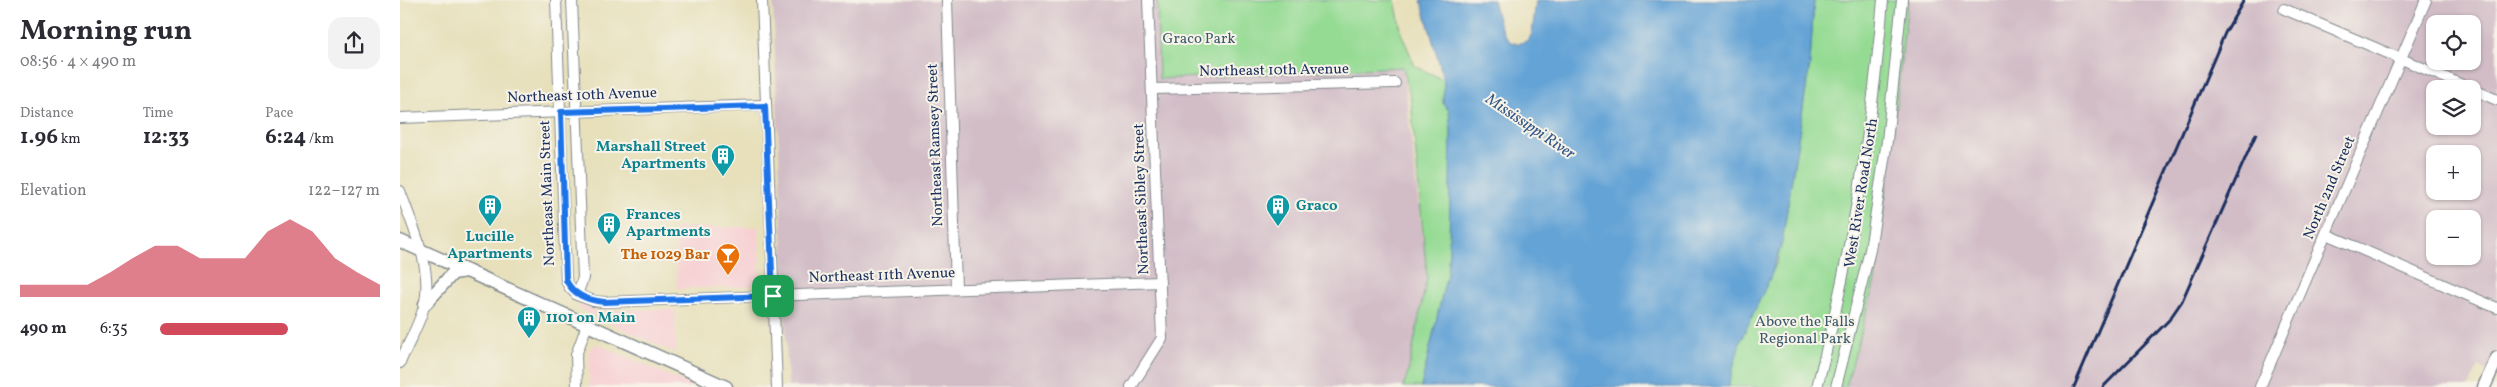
<!DOCTYPE html>
<html lang="en">
<head>
<meta charset="utf-8">
<style>
  body { margin:0; font-family:Vollkorn,serif; background:#f2f2f3; color:#2b2b33; height:100vh; display:flex; flex-direction:column; font-size:19px; white-space:nowrap }
  * { box-sizing:border-box; margin:0 }
  p { font-size:16px; color:#7c7c81 }
  .icon { flex:none; width:28px; height:28px; fill:none; stroke:currentColor; stroke-width:2; stroke-linecap:round; stroke-linejoin:round }
  .map { position:relative; flex:1; overflow:hidden }
  .details { display:flex; flex-direction:column; background:#fff; width:400px }
  .details>* { flex:none }
  .tools { position:absolute; left:2026px; top:15px; display:grid; gap:10px }
  .tools a { display:grid; place-items:center; width:55px; height:55px; border-radius:10px; background:#fff; box-shadow:0 1px 4px #0004; font-size:25px }
  .pin { position:absolute; display:grid; place-items:center; width:42px; height:42px; color:#fff; margin:-21px; border-radius:10px; box-shadow:0 2px 8px #0006 }
  .round { display:grid; place-items:center; flex:none; width:52px; height:52px; border-radius:15px; background:#f2f2f3 }
  .headline { display:flex; align-items:center; justify-content:space-between; height:85px; padding:0 20px }
  h1 { font-size:28px; font-weight:700; line-height:38px }
  .figures { display:grid; grid-template-columns:repeat(3,1fr); gap:8px; height:85px; padding:5px 20px }
  .figures div { display:grid; align-content:center }
  .figures b { font-size:21px; font-weight:700 }
  .figures small { font-size:14px; font-weight:400 }
  .figures p { font-size:14px }
  .chart { height:140px; padding:10px 20px }
  .chart p { display:flex; justify-content:space-between }
  .chart svg { width:100%; height:90px; margin-top:5px; fill:#d1495b; opacity:.7 }
  ul { padding:0 20px; list-style:none; font-size:16px }
  li { display:grid; grid-template-columns:80px 60px 1fr; align-items:center; height:38px }
  li i { height:12px; border-radius:6px; background:#d1495b }
  main { display:flex; flex:1; min-height:0 }
  .map>svg:first-child { display:block }
</style>
</head>
<body>
<main>
<section class="details">
<div class="headline"><div><h1>Morning run</h1><p>08:56 · 4 × 490 m</p></div><a class="round"><svg class="icon" aria-label="share" viewBox="0 0 24 24"><path d="M12 15V3M7 8l5-5 5 5M5 13v7h14v-7"/></svg></a></div>
<div class="figures">
<div><p>Distance</p><b>1.96<small> km</small></b></div>
<div><p>Time</p><b>12:33</b></div>
<div><p>Pace</p><b>6:24<small> /km</small></b></div>
</div>
<div class="chart"><p><span>Elevation</span>122–127 m</p>
<svg viewBox="0 0 160 44" preserveAspectRatio="none"><path d="M0 44V38L10 38L20 38L30 38L40 32L50 25L60 19L70 19L80 25L90 25L100 25L110 12L120 6L130 12L140 25L150 32L160 38V44z"/></svg>
</div>
<ul>
<li><b>490 m</b>6:35<i style="width:58%"></i></li>
</ul>
</section>
<div class="map">
<svg width="2097" height="387" viewBox="0 0 2097 387">
  <rect width="100%" height="100%" fill="#f7f3e8"/>
  <filter id="ink" filterUnits="userSpaceOnUse"><feTurbulence type="fractalNoise" baseFrequency=".02" numOctaves="2"/><feDisplacementMap in="SourceGraphic" scale="10" xChannelSelector="R" yChannelSelector="G"/><feConvolveMatrix kernelMatrix="1 2 1 2 8 2 1 2 1" color-interpolation-filters="sRGB"/></filter>
  <filter id="wash" filterUnits="userSpaceOnUse"><feTurbulence type="fractalNoise" baseFrequency=".0096" numOctaves="4" result="noise"/><feDisplacementMap in="SourceGraphic" scale="20" xChannelSelector="R" yChannelSelector="G"/><feGaussianBlur stdDeviation="1.12" result="paint"/><feColorMatrix in="noise" values="0 0 0 0 0 0 0 0 0 0 0 0 0 0 0 0 0 1.4 0 .05"/><feComposite in="paint" operator="in"/></filter>
  <g filter="url(#wash)">
    <rect width="100%" height="100%" fill="#e7e0bb"/>
    <!-- built -->
    <g fill="#f7cfd3">
      <polygon points="359,227 360,281 355,286 277,289 275,228"/>
      <polygon points="181,304 197,311 275,309 276,353 179,309"/>
      <polygon points="197,344 295,387 189,387 189,350"/>
    </g>
    <!-- industrial -->
    <g fill="#d2bdc7" fill-rule="evenodd">
      <polygon points="373,0 951,0 995,67 1003,67 1027,277 1008,373 1003,387 388,387"/>
      <path d="M 1508,0 L 2097,0 L 2097,374 L 2078,367 L 2069,387 L 1446,387 L 1476,277 ZM 2035,24 L 2072,24 L 2072,61 L 2035,61 ZM 2035,89 L 2072,89 L 2072,126 L 2035,126 ZM 2035,154 L 2072,154 L 2072,191 L 2035,191 ZM 2035,219 L 2072,219 L 2072,256 L 2035,256 Z"/>
    </g>
    <!-- green -->
    <g fill="#96db94" stroke="#588579">
      <polygon points="757,0 995,0 1002,35 1015,66 1044,80 1043,103 1049,111 1051,128 1049,250 1047,274 1021,387 1003,387 1008,373 1027,277 1011,101 1003,67 759,79"/>
      <polygon points="1414,0 1508,0 1476,277 1446,387 1328,387 1340,342 1377,262 1382,242 1410,63"/>
    </g>
    <!-- water -->
    <path fill="#63a3d6" stroke="#3f699a" d="M 1021,0 L 1093,0 C 1096,12 1100,34 1111,42 C 1116,45 1123,42 1127,41 L 1132,34 L 1136,0 L 1414,0 L 1410,63 L 1382,242 L 1370,278 L 1340,342 L 1328,387 L 1021,387 L 1047,274 L 1049,250 L 1051,128 L 1049,111 L 1043,103 L 1044,80 Z"/>
  </g>
  <g filter="url(#ink)">
    <g fill="none" stroke-linecap="round" stroke-linejoin="round">
      <!-- minor casing -->
      <g stroke="#81888c" stroke-width="12">
        <g id="minor">
          <polyline points="156,0 166,280 170,288 177,295 194,301 204,302 760,282"/>
          <polyline points="172,0 183,278 177,295"/>
          <polyline points="362,0 377,387"/>
          <polyline points="547,0 556,288"/>
          <polyline points="1884,9 2072,89"/>
          <polyline points="753,89 995,83"/>
          <polyline points="2072,89 2097,100"/>
          <polyline points="0,118 365,105"/>
          <path d="M 0,191 C 12,225 32,265 25,302 C 22,320 7,345 0,363"/>
          <polyline points="1926,234 2097,308"/>
          <polyline points="177,387 176,355 187,325"/>
          <polyline points="731,387 762,338 748,0"/>
          <path d="M 1417,387 C 1450,260 1472,131 1483,0"/>
          <polyline points="1436,387 1470,250 1487,141 1502,0"/>
          <polyline points="1860,387 2026,0"/>
        </g>
      </g>
      <!-- major casing -->
      <g stroke="#81888c" stroke-width="15">
        <g id="major">
          <polyline points="0,241 326,387"/>
          <polyline points="25,304 53,273 66,271"/>
          <polyline points="2084,387 2097,358"/>
        </g>
      </g>
      <!-- minor -->
      <use href="#minor" stroke="#fff" stroke-width="10"/>
      <!-- major -->
      <use href="#major" stroke="#fff" stroke-width="12"/>
      <!-- rail -->
      <g stroke="#1b2f5e" stroke-width="3">
        <polyline points="1674,387 1825,33 1844,0"/>
        <polyline points="1703,387 1769,320 1782,301 1856,134"/>
      </g>
    </g>
  </g>
  <g fill="none" stroke-linecap="round" stroke-linejoin="round" filter="url(#ink)">
    <!-- route casing -->
    <g stroke="#fff" stroke-width="10">
      <path id="route" d="M 365,106 L 373,296 L 204,302 C 187,300 173,295 166,280 L 161,112 Z"/>
    </g>
    <!-- route -->
    <use href="#route" stroke="#1a73e8" stroke-width="6"/>
  </g>
  <!-- icons -->
  <defs>
    <g id="building-pin" transform="scale(1.25)"><path d="M0 17L-7.5 6A9.5 9.5 0 1 1 7.5 6Z" fill="#0f9aa8" stroke="#f7f3e8"/><path d="M-4-6H4V6H1V3H-1V6H-4ZM-2.5-4.3h1.7v1.8h-1.7ZM.8-4.3h1.7v1.8H.8ZM-2.5-1h1.7V.8h-1.7ZM.8-1h1.7V.8H.8Z" fill="#fff"/></g>
    <g id="bar-pin" transform="scale(1.25)"><path d="M0 17L-7.5 6A9.5 9.5 0 1 1 7.5 6Z" fill="#e8710a" stroke="#f7f3e8"/><path d="M-6-5H6L.8 .8V4.5H3.5V6h-7V4.5H-.8V.8Z" fill="#fff"/></g>
  </defs>
  <g fill-rule="evenodd">
    <use href="#building-pin" x="323" y="156"/>
    <use href="#building-pin" x="90" y="206"/>
    <use href="#building-pin" x="878" y="206"/>
    <use href="#building-pin" x="209" y="224"/>
    <use href="#bar-pin" x="328" y="255"/>
    <use href="#building-pin" x="129" y="318"/>
  </g>
  <g text-anchor="middle" dominant-baseline="central" stroke-width="4" stroke-linejoin="round" paint-order="stroke">
    <!-- park labels -->
    <g font-size="15" fill="#3a5a6c" stroke="#f7f3e8">
      <text x="799" y="39">Graco Park</text>
      <text x="1405" y="322">Above the Falls<tspan x="1405" dy="17">Regional Park</tspan></text>
    </g>
    <!-- street labels -->
    <g font-size="15" fill="#1b2f5e" stroke="#f7f3e8">
      <text transform="translate(874 71) rotate(-1)">Northeast 10th Avenue</text>
      <text transform="translate(182 96) rotate(-2)">Northeast 10th Avenue</text>
      <text transform="translate(536 145) rotate(-92)">Northeast Ramsey Street</text>
      <text transform="translate(1930 188) rotate(-67)">North 2nd Street</text>
      <text transform="translate(148 193) rotate(-92)">Northeast Main Street</text>
      <text transform="translate(1462 193) rotate(-81)">West River Road North</text>
      <text transform="translate(742 199) rotate(-92)">Northeast Sibley Street</text>
      <text transform="translate(482 276) rotate(-2)">Northeast 11th Avenue</text>
    </g>
    <!-- culture labels -->
    <g font-size="15" font-weight="bold" fill="#0d838f" stroke="#f7f3e8" text-anchor="start">
      <text x="306" y="147" text-anchor="end">Marshall Street<tspan x="306" dy="17">Apartments</tspan></text>
      <text x="896" y="206">Graco</text>
      <text x="226" y="215">Frances<tspan x="226" dy="17">Apartments</tspan></text>
      <text x="90" y="237" text-anchor="middle">Lucille<tspan x="90" dy="17">Apartments</tspan></text>
      <text x="146" y="318">1101 on Main</text>
    </g>
    <!-- food labels -->
    <g font-size="15" font-weight="bold" fill="#c56008" stroke="#f7f3e8" text-anchor="end">
      <text x="310" y="255">The 1029 Bar</text>
    </g>
    <!-- water labels -->
    <g font-size="16" font-style="italic" fill="#345888" stroke="#f7f3e8">
      <text transform="translate(1130 127) rotate(34)">Mississippi River</text>
    </g>
  </g>
</svg>
<div class="tools">
<a><svg class="icon" aria-label="locate" viewBox="0 0 24 24"><circle cx="12" cy="12" r="6"/><path d="M12 2v4M12 18v4M2 12h4M18 12h4"/></svg></a>
<a><svg class="icon" aria-label="layers" viewBox="0 0 24 24"><path d="M12 4l9 5-9 5-9-5zM3 14l9 5 9-5"/></svg></a>
<a>+</a>
<a>−</a>
</div>
<div class="pin" style="left:373px;top:296px;background:#1e9e55"><svg class="icon" aria-label="arrive" viewBox="0 0 24 24"><path d="M6 21V4h12l-3 4 3 4H6"/></svg></div>
</div>
</main>
</body>
</html>
